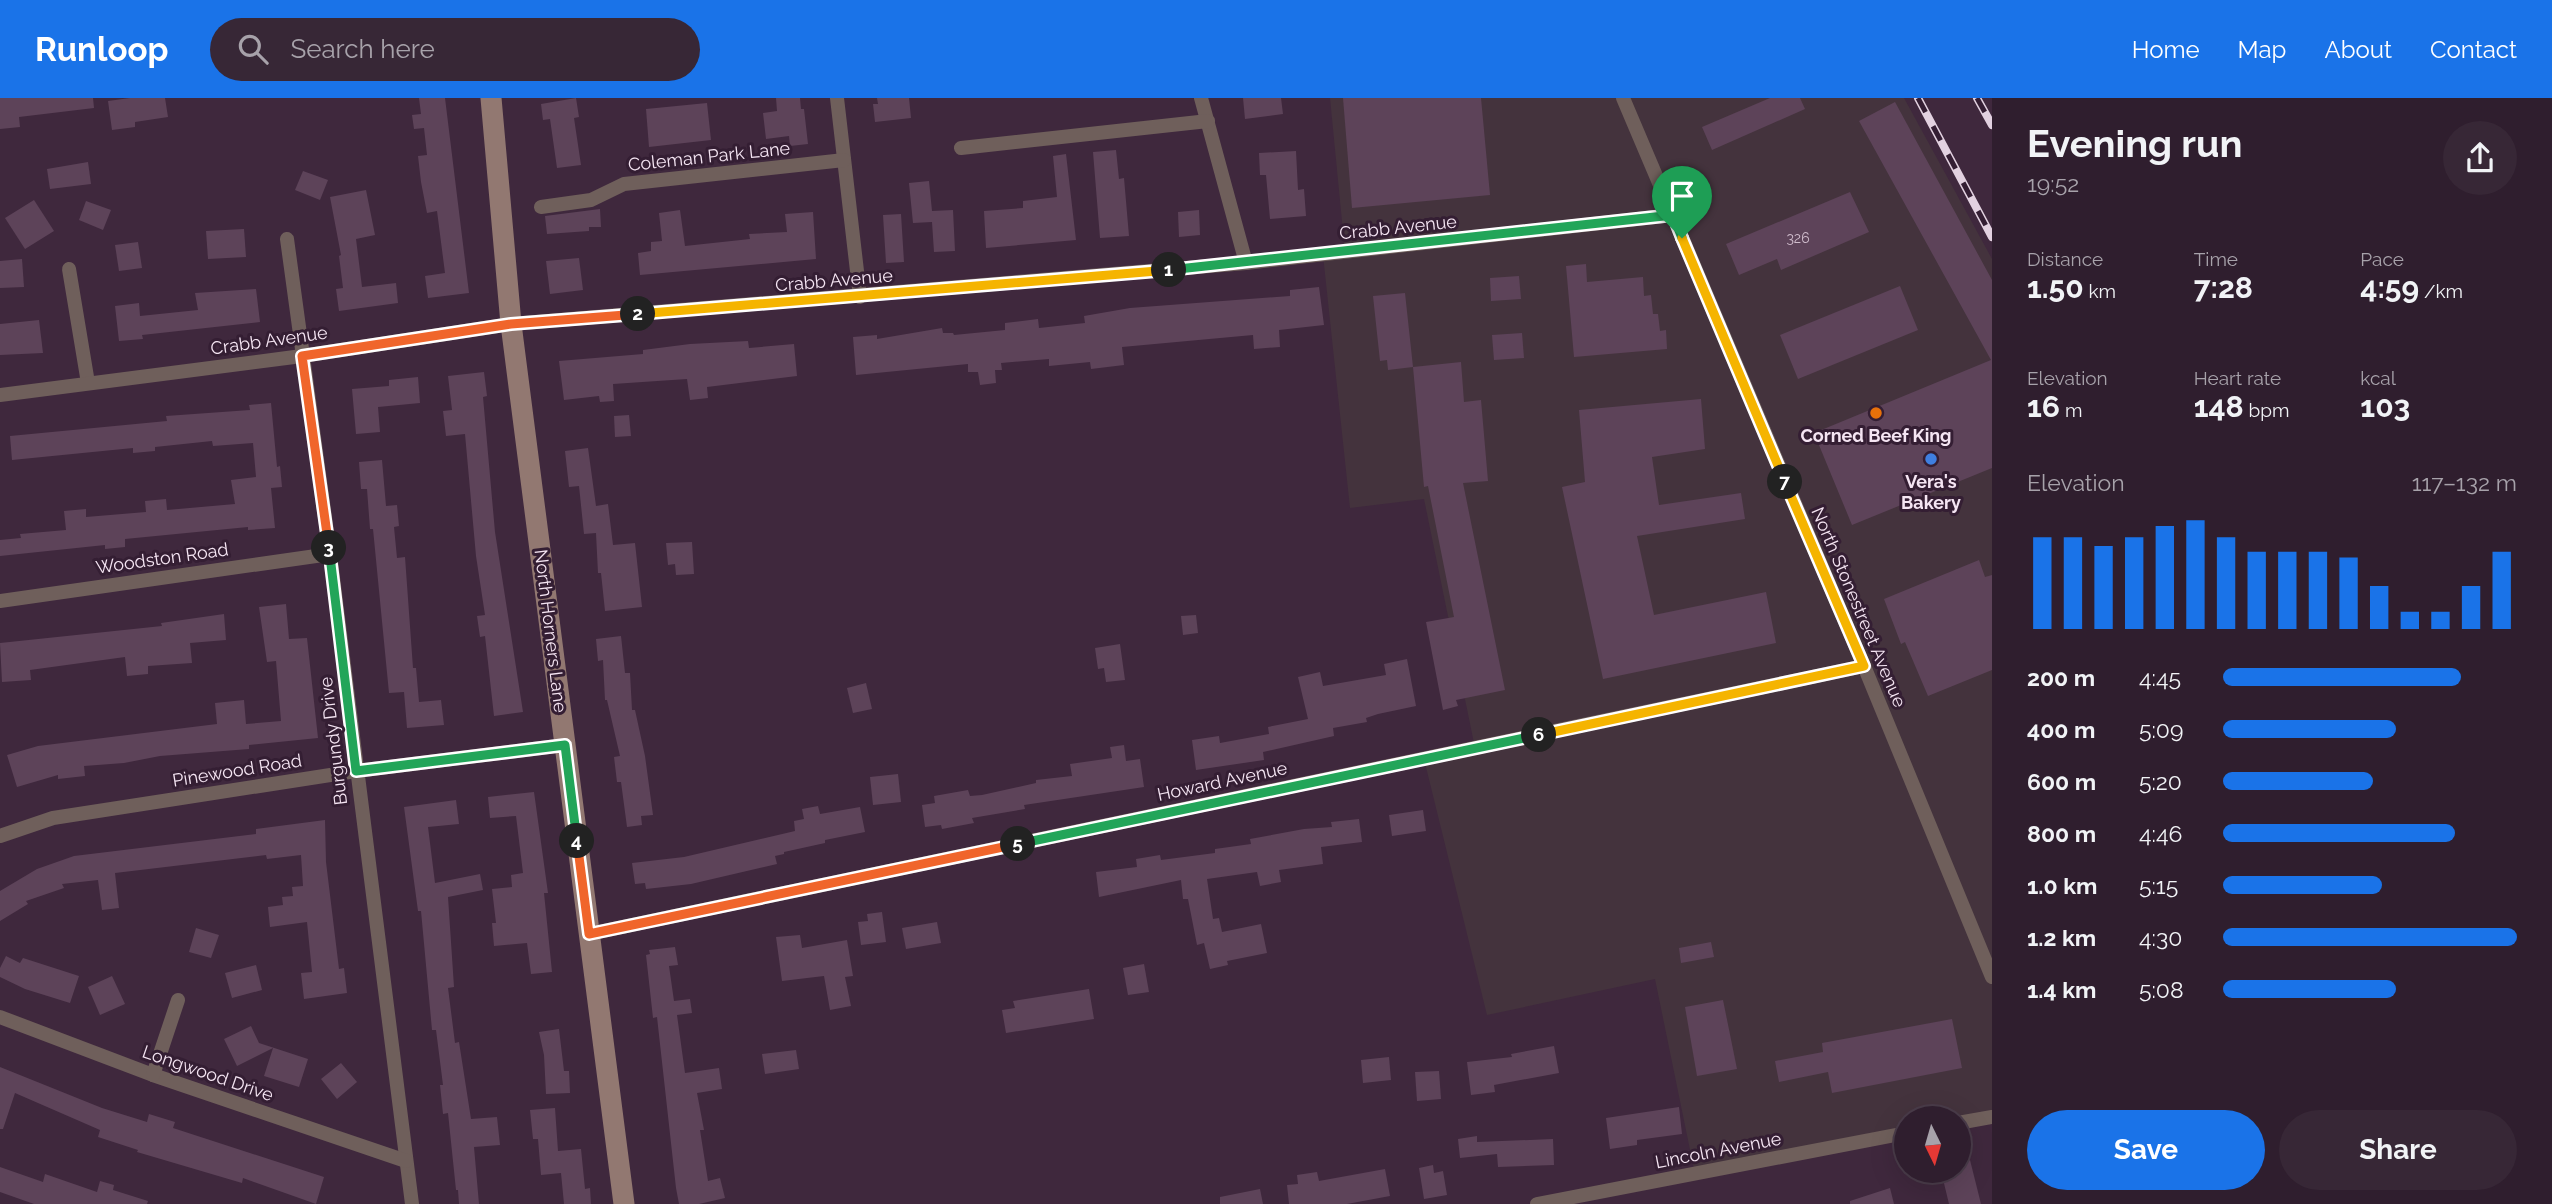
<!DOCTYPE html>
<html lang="en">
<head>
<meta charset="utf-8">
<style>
  body { margin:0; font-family:Raleway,sans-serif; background:#372736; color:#f1f3f6; height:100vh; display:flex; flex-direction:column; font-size:26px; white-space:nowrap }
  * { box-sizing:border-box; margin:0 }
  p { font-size:23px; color:#a7a2aa }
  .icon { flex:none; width:38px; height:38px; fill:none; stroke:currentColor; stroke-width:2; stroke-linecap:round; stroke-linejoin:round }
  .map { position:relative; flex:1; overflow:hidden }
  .sheet { display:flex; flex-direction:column; background:#2f1e2e; width:560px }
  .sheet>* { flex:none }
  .needle { width:46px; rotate:175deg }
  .controls { position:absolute; left:1894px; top:1008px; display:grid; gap:14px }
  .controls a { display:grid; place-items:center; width:77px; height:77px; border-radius:50%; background:#2f1e2e; box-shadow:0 7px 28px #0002,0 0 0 2px #4a3c4a; font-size:35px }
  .pin { position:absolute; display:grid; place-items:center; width:60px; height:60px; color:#fff; margin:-72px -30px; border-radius:50% 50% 50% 0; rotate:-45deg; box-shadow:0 0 7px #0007 }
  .pin .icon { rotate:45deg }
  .km { position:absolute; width:35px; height:35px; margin:-18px; border-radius:50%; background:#222; color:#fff; font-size:19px; line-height:35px; text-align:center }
  .round { display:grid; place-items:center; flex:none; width:74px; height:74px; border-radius:37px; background:#372736 }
  .summary { display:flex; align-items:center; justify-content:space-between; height:119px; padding:0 35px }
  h1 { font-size:38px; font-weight:700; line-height:52px }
  .figures { display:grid; grid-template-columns:repeat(3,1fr); gap:10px; height:119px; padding:7px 35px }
  .figures div { display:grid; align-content:center }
  .figures b { font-size:30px; font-weight:700 }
  .figures small { font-size:19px; font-weight:400 }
  .figures p { font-size:19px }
  .chart { height:196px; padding:14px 35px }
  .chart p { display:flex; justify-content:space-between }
  .chart svg { width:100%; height:126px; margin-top:7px; stroke:#1a73e8; stroke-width:6 }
  .button { display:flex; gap:14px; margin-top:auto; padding:14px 35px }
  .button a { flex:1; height:80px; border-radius:42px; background:#1a73e8; color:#fff; font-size:28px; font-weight:700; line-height:80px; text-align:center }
  .button a+a { background:#372736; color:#f1f3f6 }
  ul { padding:0 35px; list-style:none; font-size:23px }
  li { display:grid; grid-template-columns:112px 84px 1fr; align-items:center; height:52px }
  li i { height:18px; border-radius:9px; background:#1a73e8 }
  header { display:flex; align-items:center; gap:42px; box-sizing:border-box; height:98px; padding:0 35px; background:#1a73e8; color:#fff }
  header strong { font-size:33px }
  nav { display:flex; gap:38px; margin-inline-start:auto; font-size:24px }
  .search { width:490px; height:63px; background:#372736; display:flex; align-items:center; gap:18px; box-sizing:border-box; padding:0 24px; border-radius:38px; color:#a7a2aa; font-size:26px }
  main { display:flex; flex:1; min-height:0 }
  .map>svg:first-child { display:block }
</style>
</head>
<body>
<header>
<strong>Runloop</strong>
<div class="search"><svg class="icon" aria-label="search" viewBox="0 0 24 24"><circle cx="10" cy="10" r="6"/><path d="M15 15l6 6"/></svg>Search here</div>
<nav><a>Home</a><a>Map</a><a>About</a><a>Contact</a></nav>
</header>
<main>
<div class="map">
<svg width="1992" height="1106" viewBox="0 0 1992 1106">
  <rect width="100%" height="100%" fill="#3f283d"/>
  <!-- commercial -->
  <polygon fill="#44333d" points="1330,0 1904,0 1992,161 1992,1019 1906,1020 1906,1035 1695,1076 1655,881 1487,917 1424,661 1475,650 1424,401 1350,410 1323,157 1345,154"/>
  <!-- building -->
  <g fill="#5d4359">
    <polygon points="0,0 93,0 94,10 19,19 20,29 0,31"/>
    <polygon points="130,0 165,0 168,19 135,24 135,29 112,32 108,3"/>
    <polygon points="419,0 445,0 469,195 428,200 425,178 445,175 437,113 427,115 421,84 418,58 427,57 424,30 414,31 412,17 421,16"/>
    <polygon points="576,0 579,19 574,20 581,67 557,70 550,21 543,22 541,6"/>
    <polygon points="776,0 800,0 801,11 804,11 808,46 790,48 789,38 766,41 763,15 777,13"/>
    <polygon points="877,0 909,0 911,20 875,24 873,6 878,6"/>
    <polygon points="1243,0 1281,0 1283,16 1245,21"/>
    <polygon points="1343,0 1481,0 1490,97 1352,110"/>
    <polygon points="1770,0 1800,0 1805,11 1712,52 1702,29"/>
    <polygon points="1895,4 1992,182 1992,370 1852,427 1814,335 1991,262 1859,23"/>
    <polygon points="707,5 711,42 649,49 646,11"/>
    <polygon points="1116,52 1119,81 1124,80 1129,138 1100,140 1093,54"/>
    <polygon points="1296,53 1298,92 1304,91 1306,118 1270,121 1266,77 1260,77 1259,55"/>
    <polygon points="1066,56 1076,142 986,150 984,113 1023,110 1023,103 1057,99 1053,58"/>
    <polygon points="88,64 91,86 50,91 47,71"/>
    <polygon points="303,73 328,82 320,102 295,92"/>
    <polygon points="929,83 932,113 953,112 955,153 934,154 932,124 913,125 909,85"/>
    <polygon points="366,92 375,137 356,141 362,189 396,185 398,205 339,213 336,191 343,190 339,158 341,157 330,99"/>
    <polygon points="1850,94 1869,134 1781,172 1777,161 1739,177 1726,146"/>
    <polygon points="34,102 54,133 25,151 5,120"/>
    <polygon points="86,103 111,112 103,132 79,122"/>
    <polygon points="600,111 601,129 589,129 589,133 547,136 545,118"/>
    <polygon points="680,112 685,148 750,141 749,136 787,134 785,116 813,114 816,161 640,177 638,155 651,153 651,144 662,143 659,115"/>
    <polygon points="1199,112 1200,137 1179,139 1178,114"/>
    <polygon points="901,116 904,164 886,165 883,117"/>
    <polygon points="244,131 246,159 208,161 206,133"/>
    <polygon points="138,144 142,170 119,173 115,147"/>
    <polygon points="579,160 583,192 550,196 546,163"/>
    <polygon points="22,161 24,189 0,190 0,163"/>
    <polygon points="1586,166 1587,184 1643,179 1644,198 1651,197 1653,216 1658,216 1660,233 1666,232 1667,251 1574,259 1566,168"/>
    <polygon points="1519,178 1521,201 1491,203 1490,180"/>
    <polygon points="1900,188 1918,232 1798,281 1780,237"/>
    <polygon points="1319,189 1324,227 1279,232 1280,249 1254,251 1253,237 1122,249 1124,267 1091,271 1090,264 1049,268 1049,261 1001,265 1002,272 995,272 996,285 980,287 978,274 968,274 968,266 856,277 853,239 877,237 877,241 942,230 943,235 953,235 954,237 1005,232 1005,225 1038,221 1039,230 1085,225 1084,218 1130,210 1290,198 1290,192"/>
    <polygon points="256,191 260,224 142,237 143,241 119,243 115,208 139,205 140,218 198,212 195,195"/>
    <polygon points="1405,195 1413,269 1388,272 1387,262 1380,263 1373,198"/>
    <polygon points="39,222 43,255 0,257 0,226"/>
    <polygon points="1522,235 1524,260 1494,262 1492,237"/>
    <polygon points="748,243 749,250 794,246 797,278 707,289 708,300 690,302 687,281 613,286 614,303 600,304 599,298 564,302 559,263 643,256 643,252 690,246"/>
    <polygon points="1461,264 1464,304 1481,302 1488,383 1463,385 1505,592 1456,602 1458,608 1443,612 1426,524 1454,519 1428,388 1424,389 1413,269"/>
    <polygon points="484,274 487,298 483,299 495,434 523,614 494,618 485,538 480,539 477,518 485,517 476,458 465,336 446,338 443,313 452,312 448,278"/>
    <polygon points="418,279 420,305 378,309 380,334 356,336 352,291 389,288 389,282"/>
    <polygon points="1701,301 1705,351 1652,359 1659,407 1741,395 1745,421 1637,438 1654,517 1766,494 1776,545 1603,581 1562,389 1585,384 1579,312"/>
    <polygon points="271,305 277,369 280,368 282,389 271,390 275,430 248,432 248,429 125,441 125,449 105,451 105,447 0,458 0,442 21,440 20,436 66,432 64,413 86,411 86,419 146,414 145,403 166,401 167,412 235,406 231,382 256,379 253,345 213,348 212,343 155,349 155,353 133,355 133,350 12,362 10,338 167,323 166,318 250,312 249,307"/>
    <polygon points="629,317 631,338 615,339 614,318"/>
    <polygon points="588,350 596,408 608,406 613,447 635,445 642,509 605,513 601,475 598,475 596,435 584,436 579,388 569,389 565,353"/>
    <polygon points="382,362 386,408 397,407 399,428 394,429 397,460 405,459 413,570 416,570 419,604 441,602 444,627 407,630 404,594 389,595 373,431 370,431 367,391 361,391 359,364"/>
    <polygon points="692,444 694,476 676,477 675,466 668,467 666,445"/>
    <polygon points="1979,462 1985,479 1992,477 1992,572 1928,598 1905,544 1901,546 1884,501"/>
    <polygon points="286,506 289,541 307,540 318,640 249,647 249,651 160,658 124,665 84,668 85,678 58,681 58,677 17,689 7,657 38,648 217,626 215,605 244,602 246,626 281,623 276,563 267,564 259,509"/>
    <polygon points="224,516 226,542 190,545 192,565 148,568 148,576 127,578 125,559 30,572 31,582 2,584 0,545 162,528 161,525"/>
    <polygon points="1196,517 1198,535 1183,537 1181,518"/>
    <polygon points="621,538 625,575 630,575 632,612 635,612 645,658 653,717 641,718 642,727 627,729 621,684 617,684 614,659 620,658 607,602 605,602 603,562 598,563 596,541"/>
    <polygon points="1120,546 1125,582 1106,584 1104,570 1098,571 1095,550"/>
    <polygon points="1407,561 1416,608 1378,616 1366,620 1367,624 1333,630 1334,638 1263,654 1264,662 1196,672 1192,642 1219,638 1220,645 1269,636 1268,629 1308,621 1298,579 1320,574 1323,588 1386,577 1384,566"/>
    <polygon points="866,585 872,611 853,615 847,590"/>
    <polygon points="1124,647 1126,663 1140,661 1144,689 1024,707 1025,711 972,720 974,725 942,731 941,727 925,729 922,707 935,705 934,698 968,692 970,698 982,697 1036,685 1036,682 1072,678 1070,666 1112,660 1110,649"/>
    <polygon points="898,676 901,704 873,707 870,679"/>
    <polygon points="534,694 548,795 544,795 552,874 531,876 527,845 494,848 492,825 496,825 492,791 512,789 511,777 523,775 516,718 490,720 488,699"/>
    <polygon points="456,702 459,726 428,729 435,785 480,776 483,792 448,799 454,889 448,890 455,945 459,944 471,1021 497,1019 500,1047 474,1049 479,1106 459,1106 458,1092 456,1092 448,1015 443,1016 440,987 443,987 436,932 432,932 421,813 418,813 404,709"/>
    <polygon points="818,708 820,716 860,709 865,734 825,742 825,745 784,754 784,756 775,758 777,766 691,786 646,791 645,785 635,786 632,765 684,759 795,733 794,723 804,721 802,711"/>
    <polygon points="1423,712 1426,733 1392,738 1389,717"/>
    <polygon points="1359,721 1362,744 1321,749 1323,766 1279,772 1281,784 1260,788 1257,774 1207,781 1213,821 1219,820 1222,834 1261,826 1267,855 1227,863 1228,867 1210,871 1204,845 1197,847 1188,801 1183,801 1181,782 1099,799 1096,774 1137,769 1136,761 1160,757 1161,762 1215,755 1215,751 1251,746 1250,741 1304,731 1332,729 1331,724"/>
    <polygon points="325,722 326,764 339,871 344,870 347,895 304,901 301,875 312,874 307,824 270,829 268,809 283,807 282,799 293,798 292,789 303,788 301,757 267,761 266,757 115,775 119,810 102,812 98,782 62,786 64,790 26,803 28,806 0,823 0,793 37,771 74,758 256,736 256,731"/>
    <polygon points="882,814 886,844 861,847 858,824 868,823 867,816"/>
    <polygon points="937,824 941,845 906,851 902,830"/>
    <polygon points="196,830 219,837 211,860 189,854"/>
    <polygon points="800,837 802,850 847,842 853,878 845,879 851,908 830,912 824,878 782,883 776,839"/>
    <polygon points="1711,844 1714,859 1681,865 1679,850"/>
    <polygon points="675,849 678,867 669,868 674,903 690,901 692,915 677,917 685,975 719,970 722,991 697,995 704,1032 700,1032 708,1083 720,1080 725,1100 699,1106 679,1106 676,1090 657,919 653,920 646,857 650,856 649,852"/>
    <polygon points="6,858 20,865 23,860 79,878 70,905 25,891 0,879 0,870"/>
    <polygon points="1144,866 1149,894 1128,897 1123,870"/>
    <polygon points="256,867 262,892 232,900 225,875"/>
    <polygon points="112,878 125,906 100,917 88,889"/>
    <polygon points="1089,891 1094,921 1006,935 1002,912 1015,910 1013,903"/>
    <polygon points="1723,902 1737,971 1697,978 1685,909"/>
    <polygon points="1952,921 1962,970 1832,995 1828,974 1779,984 1775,963 1823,954 1822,945"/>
    <polygon points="251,928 259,945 308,961 299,989 264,978 273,950 237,968 224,941"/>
    <polygon points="559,931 564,973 569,973 570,995 546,996 544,957 539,934"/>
    <polygon points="1554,948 1559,975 1494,987 1495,994 1471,997 1467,964 1512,959 1511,956"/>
    <polygon points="796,952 799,971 765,976 762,956"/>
    <polygon points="1389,959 1391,982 1363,985 1361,962"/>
    <polygon points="341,965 357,984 337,1001 321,981"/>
    <polygon points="0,969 102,1010 147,1024 149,1016 175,1024 173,1030 324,1079 316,1106 243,1080 242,1085 137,1054 138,1052 98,1039 100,1032 15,995 3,1031 0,1031"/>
    <polygon points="1439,973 1441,1001 1417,1003 1415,974"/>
    <polygon points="1679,1009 1682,1036 1637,1042 1637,1047 1610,1051 1606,1020"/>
    <polygon points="555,1010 558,1053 581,1051 585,1091 590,1090 591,1106 564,1106 561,1075 541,1077 538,1041 533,1041 530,1012"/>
    <polygon points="1477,1038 1477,1044 1553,1041 1554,1067 1498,1069 1497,1056 1460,1060 1458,1041"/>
    <polygon points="1970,1062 1981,1106 1949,1106 1942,1077 1950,1075 1950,1073 1958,1073 1958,1065"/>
    <polygon points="1433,1067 1434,1075 1443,1073 1447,1097 1424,1101 1419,1070"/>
    <polygon points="0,1069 43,1084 45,1076 97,1094 100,1083 114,1087 113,1092 148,1103 147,1106 34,1106 0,1094"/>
    <polygon points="1385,1071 1390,1098 1347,1106 1289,1106 1287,1087 1298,1086 1297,1077 1317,1074 1319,1083"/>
    <polygon points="1890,1090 1894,1106 1850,1106 1850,1103"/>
    <polygon points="1260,1091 1263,1106 1220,1106 1220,1099"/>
  </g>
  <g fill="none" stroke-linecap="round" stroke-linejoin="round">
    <!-- street -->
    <g stroke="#6f5f5b" stroke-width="14">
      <polyline points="837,0 860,199"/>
      <polyline points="1201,0 1246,165"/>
      <polyline points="1623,0 1864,568 1992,879"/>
      <polyline points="961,50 1208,23"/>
      <polyline points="541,109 591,102 624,86 844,62"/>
      <polyline points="287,141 330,456 412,1106"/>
      <polyline points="69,171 88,285"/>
      <polyline points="0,297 302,258 511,226 1246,165 1673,117"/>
      <polyline points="0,503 330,456"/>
      <polyline points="0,738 53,720 356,673 565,647"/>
      <polyline points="589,836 1864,568"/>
      <polyline points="0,919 153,977 406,1063"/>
      <polyline points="153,977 178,902"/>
      <polyline points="1958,1025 1992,1019"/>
      <polyline points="1537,1106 1906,1035"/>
    </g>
    <!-- secondary -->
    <polyline stroke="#927871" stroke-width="21" points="491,0 511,226 624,1106"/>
    <!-- rail casing -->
    <g stroke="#e2d1e0" stroke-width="8">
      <g id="rail">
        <polyline points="1918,0 1992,139"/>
        <polyline points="1977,0 1992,27"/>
      </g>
    </g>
    <!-- rail -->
    <use href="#rail" stroke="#341e33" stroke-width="5" stroke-dasharray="16" stroke-linecap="butt"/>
  </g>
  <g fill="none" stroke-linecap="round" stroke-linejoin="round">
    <!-- split-1 casing -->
    <g stroke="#fff" stroke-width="14">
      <polyline id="split-1" points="1169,172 1673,117 1682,140"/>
    </g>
    <!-- split-2 casing -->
    <g stroke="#fff" stroke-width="14">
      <polyline id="split-2" points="638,216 1169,172"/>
    </g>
    <!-- split-3 casing -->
    <g stroke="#fff" stroke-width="14">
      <polyline id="split-3" points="329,450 302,258 511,226 638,216"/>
    </g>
    <!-- split-4 casing -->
    <g stroke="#fff" stroke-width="14">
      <polyline id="split-4" points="329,450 356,673 565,647 577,743"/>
    </g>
    <!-- split-5 casing -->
    <g stroke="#fff" stroke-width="14">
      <polyline id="split-5" points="577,743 589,836 1018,746"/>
    </g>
    <!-- split-6 casing -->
    <g stroke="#fff" stroke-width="14">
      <polyline id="split-6" points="1018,746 1539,637"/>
    </g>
    <!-- split-7 casing -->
    <g stroke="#fff" stroke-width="14">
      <polyline id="split-7" points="1539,637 1864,568 1785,384"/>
    </g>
    <!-- split-8 casing -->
    <g stroke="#fff" stroke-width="14">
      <polyline id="split-8" points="1682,140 1785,384"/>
    </g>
    <!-- split-1 -->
    <use href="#split-1" stroke="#22a559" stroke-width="9"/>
    <!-- split-2 -->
    <use href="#split-2" stroke="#f5b400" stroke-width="9"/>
    <!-- split-3 -->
    <use href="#split-3" stroke="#f0652b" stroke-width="9"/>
    <!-- split-4 -->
    <use href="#split-4" stroke="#22a559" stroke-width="9"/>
    <!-- split-5 -->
    <use href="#split-5" stroke="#f0652b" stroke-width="9"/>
    <!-- split-6 -->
    <use href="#split-6" stroke="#22a559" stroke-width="9"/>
    <!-- split-7 -->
    <use href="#split-7" stroke="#f5b400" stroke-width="9"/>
    <!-- split-8 -->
    <use href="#split-8" stroke="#f5b400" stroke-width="9"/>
  </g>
  <!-- markers -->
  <circle fill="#e8710a" stroke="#341e33" stroke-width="2.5" cx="1876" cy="315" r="7"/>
  <circle fill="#3f7fe0" stroke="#341e33" stroke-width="2.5" cx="1931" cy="361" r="7"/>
  <g text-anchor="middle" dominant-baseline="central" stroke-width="6" stroke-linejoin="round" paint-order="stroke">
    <!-- number labels -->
    <g font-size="14" fill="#cfbccc">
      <text x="1798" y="140">326</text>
    </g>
    <!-- street labels -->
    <g font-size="18" fill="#f5e5f3" stroke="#341e33">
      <text transform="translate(709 58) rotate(-6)">Coleman Park Lane</text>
      <text transform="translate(1398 129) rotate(-6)">Crabb Avenue</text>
      <text transform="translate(834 182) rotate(-5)">Crabb Avenue</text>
      <text transform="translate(269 242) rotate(-8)">Crabb Avenue</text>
      <text transform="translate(162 460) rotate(-8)">Woodston Road</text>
      <text transform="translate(1859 509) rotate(67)">North Stonestreet Avenue</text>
      <text transform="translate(551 533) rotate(83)">North Horners Lane</text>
      <text transform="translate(333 643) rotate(-97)">Burgundy Drive</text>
      <text transform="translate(237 672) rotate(-9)">Pinewood Road</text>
      <text transform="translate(1222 683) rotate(-12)">Howard Avenue</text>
      <text transform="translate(208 975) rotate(19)">Longwood Drive</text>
      <text transform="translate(1718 1052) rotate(-11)">Lincoln Avenue</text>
    </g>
    <!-- poi labels -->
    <g font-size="18" font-weight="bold" fill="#f5e5f3" stroke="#341e33">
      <text x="1876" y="337">Corned Beef King</text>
      <text x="1931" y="383">Vera's<tspan x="1931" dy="21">Bakery</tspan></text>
    </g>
  </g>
</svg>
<div class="controls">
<a><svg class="needle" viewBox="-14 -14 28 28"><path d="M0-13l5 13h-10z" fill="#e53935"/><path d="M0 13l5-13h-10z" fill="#a7a2aa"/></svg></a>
</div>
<div class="pin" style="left:1682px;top:140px;background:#1e9e55"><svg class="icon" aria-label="arrive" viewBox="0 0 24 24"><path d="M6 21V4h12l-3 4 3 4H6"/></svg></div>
<b class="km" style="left:1169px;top:172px">1</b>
<b class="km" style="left:638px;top:216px">2</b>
<b class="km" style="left:329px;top:450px">3</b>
<b class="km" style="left:577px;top:743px">4</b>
<b class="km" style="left:1018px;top:746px">5</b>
<b class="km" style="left:1539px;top:637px">6</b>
<b class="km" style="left:1785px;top:384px">7</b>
</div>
<section class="sheet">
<div class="summary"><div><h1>Evening run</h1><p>19:52</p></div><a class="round"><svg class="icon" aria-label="share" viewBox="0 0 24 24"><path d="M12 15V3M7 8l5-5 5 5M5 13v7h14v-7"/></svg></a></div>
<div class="figures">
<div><p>Distance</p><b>1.50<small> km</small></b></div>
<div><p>Time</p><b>7:28</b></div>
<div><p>Pace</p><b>4:59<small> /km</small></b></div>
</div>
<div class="figures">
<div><p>Elevation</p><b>16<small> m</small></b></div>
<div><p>Heart rate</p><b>148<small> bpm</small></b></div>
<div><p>kcal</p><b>103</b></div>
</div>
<div class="chart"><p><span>Elevation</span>117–132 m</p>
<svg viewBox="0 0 160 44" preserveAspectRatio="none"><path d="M5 44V12M15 44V12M25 44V15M35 44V12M45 44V8M55 44V6M65 44V12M75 44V17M85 44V17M95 44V17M105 44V19M115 44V29M125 44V38M135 44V38M145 44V29M155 44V17"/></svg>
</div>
<ul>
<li><b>200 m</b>4:45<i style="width:81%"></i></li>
<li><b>400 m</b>5:09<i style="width:59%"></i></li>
<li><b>600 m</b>5:20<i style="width:51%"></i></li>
<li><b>800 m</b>4:46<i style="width:79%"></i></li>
<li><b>1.0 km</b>5:15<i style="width:54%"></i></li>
<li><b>1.2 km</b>4:30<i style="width:100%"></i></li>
<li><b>1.4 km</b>5:08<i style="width:59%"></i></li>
</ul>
<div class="button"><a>Save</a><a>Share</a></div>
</section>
</main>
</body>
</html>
